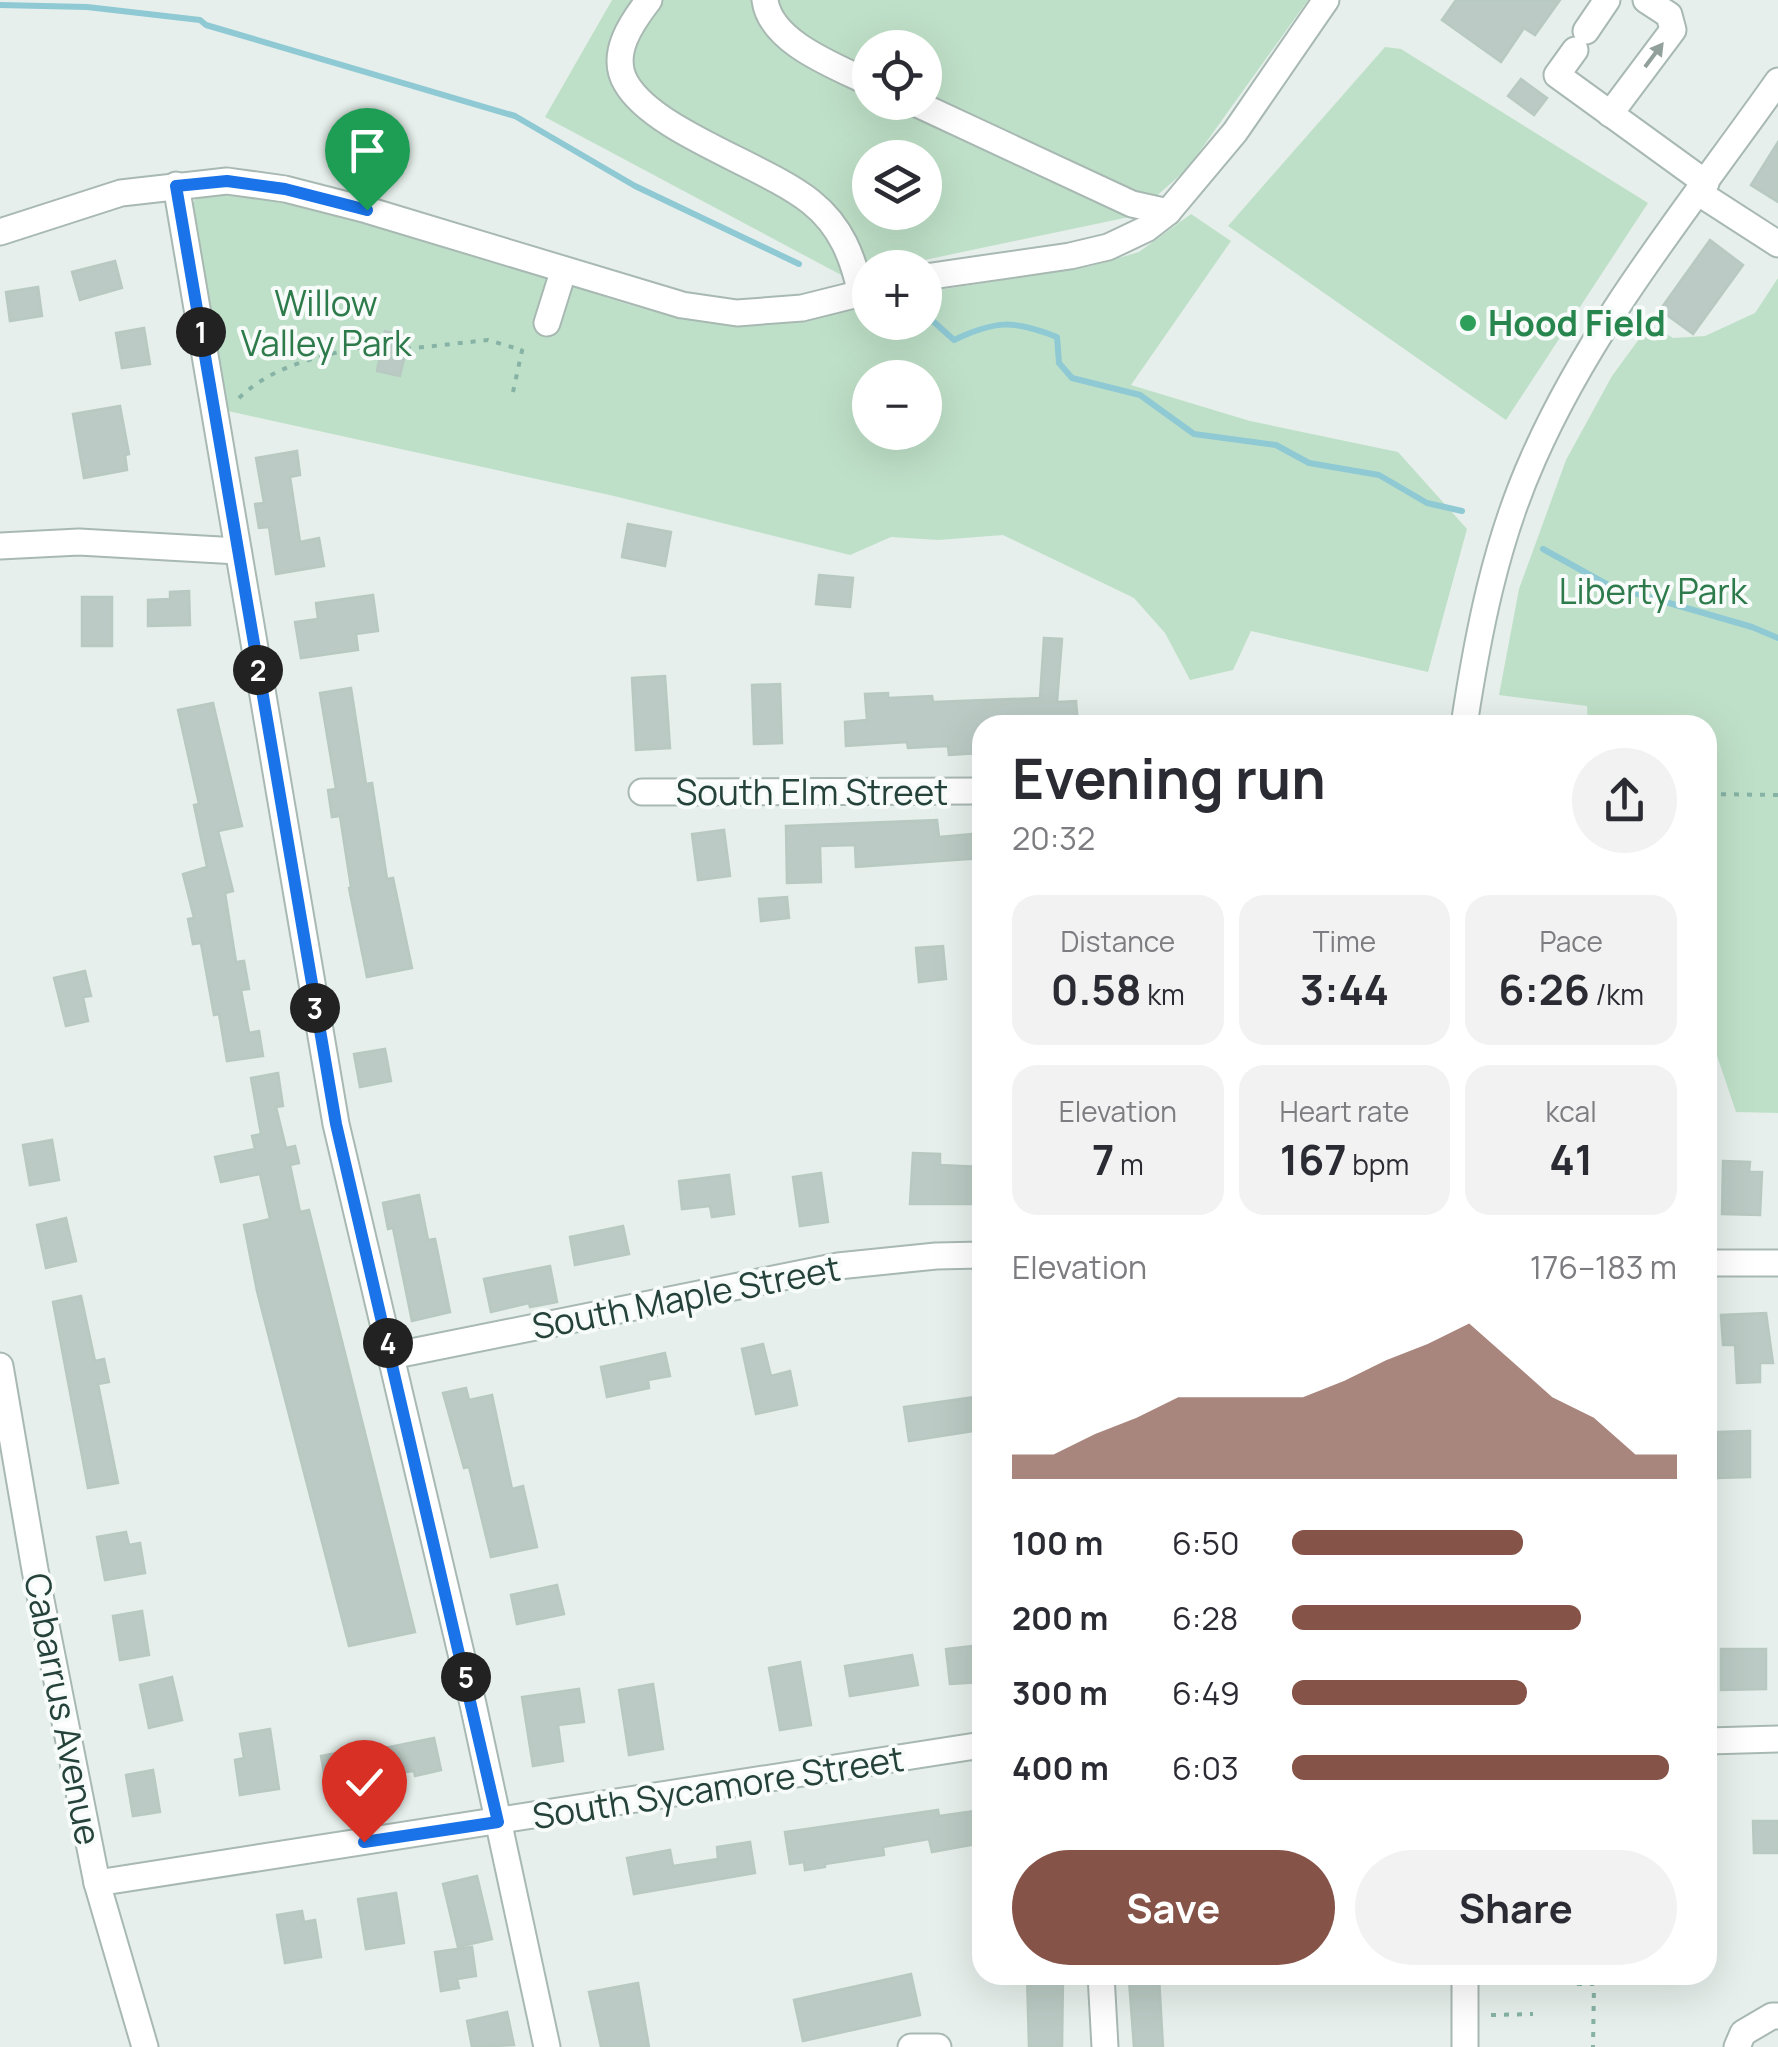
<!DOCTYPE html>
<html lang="en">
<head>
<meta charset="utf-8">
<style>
  body { margin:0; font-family:Manrope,sans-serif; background:#f2f2f3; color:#2b2b33; height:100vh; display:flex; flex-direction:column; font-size:38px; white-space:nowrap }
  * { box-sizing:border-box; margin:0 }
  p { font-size:32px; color:#7c7c81 }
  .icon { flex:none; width:55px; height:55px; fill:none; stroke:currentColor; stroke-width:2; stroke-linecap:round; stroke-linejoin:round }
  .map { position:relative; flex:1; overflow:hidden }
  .panel { position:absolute; left:972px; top:715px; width:745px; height:1270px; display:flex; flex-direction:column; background:#fff; border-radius:30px; box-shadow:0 10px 40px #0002 }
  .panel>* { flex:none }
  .controls { position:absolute; left:852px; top:30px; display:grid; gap:20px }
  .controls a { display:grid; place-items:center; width:90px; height:90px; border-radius:50%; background:#fff; box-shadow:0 10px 40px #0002; font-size:50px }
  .pin { position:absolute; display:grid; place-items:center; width:85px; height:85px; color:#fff; margin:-102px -42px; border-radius:50% 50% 50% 0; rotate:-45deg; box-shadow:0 0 10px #0007 }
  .pin .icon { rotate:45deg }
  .km { position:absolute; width:50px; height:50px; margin:-25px; border-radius:50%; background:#222; color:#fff; font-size:28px; line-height:50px; text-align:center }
  .round { display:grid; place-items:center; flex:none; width:105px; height:105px; border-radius:52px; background:#f2f2f3 }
  .headline { display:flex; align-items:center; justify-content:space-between; height:170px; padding:0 40px }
  h1 { font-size:55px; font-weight:700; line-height:75px }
  .metrics { display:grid; grid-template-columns:repeat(3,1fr); gap:15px; height:170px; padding:10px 40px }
  .metrics div { display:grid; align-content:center; border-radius:25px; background:#f2f2f3; text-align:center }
  .metrics b { font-size:42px; font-weight:700 }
  .metrics small { font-size:28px; font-weight:400 }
  .metrics p { font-size:28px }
  .chart { height:280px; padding:20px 40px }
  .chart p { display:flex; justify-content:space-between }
  .chart svg { width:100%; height:180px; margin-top:10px; fill:#855347; opacity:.7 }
  .cta { display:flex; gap:20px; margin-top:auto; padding:20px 40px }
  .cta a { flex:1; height:115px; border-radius:60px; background:#855347; color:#fff; font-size:40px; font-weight:700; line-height:115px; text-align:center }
  .cta a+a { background:#f2f2f3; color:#2b2b33 }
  ul { padding:0 40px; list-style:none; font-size:32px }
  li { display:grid; grid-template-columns:160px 120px 1fr; align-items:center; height:75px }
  li i { height:25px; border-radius:12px; background:#855347 }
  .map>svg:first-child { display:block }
</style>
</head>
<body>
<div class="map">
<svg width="1778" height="2047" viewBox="0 0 1778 2047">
  <rect width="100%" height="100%" fill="#e6efeb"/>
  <!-- green -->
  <g fill="#bfe0c8" fill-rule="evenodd">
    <path d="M 612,0 L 1308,0 L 1187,169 L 1134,216 L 891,267 L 870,268 L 870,272 L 845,277 L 545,117 ZM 870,48 L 925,48 L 925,102 L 870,102 ZM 870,158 L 925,158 L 925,212 L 870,212 Z"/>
    <polygon points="1385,47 1401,49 1648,203 1506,420 1228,226"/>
    <path d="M 211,194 C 327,202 439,243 550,279 C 610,298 672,322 735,325 C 780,327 827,317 870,304 L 870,322 L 925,322 L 925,292 L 1091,266 L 1139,252 L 1191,214 L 1231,241 L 1131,385 L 1250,421 L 1398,452 L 1467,529 L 1428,672 L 1251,631 L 1233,670 L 1190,680 L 1165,633 L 1134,598 L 1003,535 L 938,540 L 891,537 L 850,555 L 614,496 L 228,411 L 190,206 L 197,197 ZM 870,378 L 925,378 L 925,432 L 870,432 Z"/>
    <polygon points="1778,278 1778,1113 1736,1112 1712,1041 1708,1041 1708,725 1588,725 1587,706 1499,695 1519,589 1566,460 1612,376 1650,324 1673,338 1705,336 1755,313"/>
  </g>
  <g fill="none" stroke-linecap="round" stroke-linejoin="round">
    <!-- stream -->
    <g stroke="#8ec9d4" stroke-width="6">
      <polyline points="0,5 87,7 200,20 206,25 515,116 635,186 799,264"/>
      <path d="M 925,320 L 934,322 L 954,340 C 996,320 1014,320 1057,337 L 1059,363 L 1072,378 L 1140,395 L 1194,434 L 1276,445 L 1309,463 L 1379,475 L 1427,503 L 1462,511"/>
      <polyline points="1543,549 1610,586 1752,627 1778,638"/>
    </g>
  </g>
  <!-- building -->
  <g fill="#bbcac4" stroke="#b8c9c2" stroke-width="2.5">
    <polygon points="1456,0 1560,0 1535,35 1524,28 1501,62 1442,20"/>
    <polygon points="1521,79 1547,98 1534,115 1508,96"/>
    <polygon points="1778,142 1778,202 1751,185"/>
    <polygon points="1710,240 1743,265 1693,334 1660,310"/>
    <polygon points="115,261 122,288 80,300 72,272"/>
    <polygon points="38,287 42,316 10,321 6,292"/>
    <polygon points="144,328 150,364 122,368 116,333"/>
    <polygon points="385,331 409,337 400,376 377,371"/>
    <polygon points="120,406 129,454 125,455 127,470 84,478 73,414"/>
    <polygon points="297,451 300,475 290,477 300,542 319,538 324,566 276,574 269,527 259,528 255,504 264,503 256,458"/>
    <polygon points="628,524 671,532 665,566 622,557"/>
    <polygon points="819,575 853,578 850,607 816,604"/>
    <polygon points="189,591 190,625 148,626 148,600 170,599 170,592"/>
    <polygon points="373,595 378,631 356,634 358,650 301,658 295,622 318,619 316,603"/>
    <rect x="82" y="597" width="30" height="49"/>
    <polygon points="1044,638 1062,639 1057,702 1076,701 1078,725 978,725 980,753 949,755 948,746 908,748 907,742 846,746 845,722 867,720 865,694 888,693 888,698 932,696 933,702 1040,698"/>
    <polygon points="665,676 670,748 636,750 632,678"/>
    <polygon points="780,684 782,743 754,744 752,685"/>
    <polygon points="351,688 366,784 372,783 387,879 393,878 412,968 367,977 349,888 351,887 340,816 332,817 328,790 336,789 320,693"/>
    <polygon points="213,703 242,826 218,831 233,891 225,893 236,962 244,961 249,989 241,990 249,1033 259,1031 263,1056 227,1061 219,1014 214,1015 201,943 193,944 188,919 194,918 183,874 207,867 194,805 199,804 178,710"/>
    <polygon points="937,820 939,837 982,833 982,858 856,867 855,845 820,846 821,882 787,883 786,826"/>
    <polygon points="724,830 730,876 698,880 692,834"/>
    <polygon points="787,897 789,918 761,921 759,899"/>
    <polygon points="943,946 946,979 919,982 916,948"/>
    <polygon points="85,971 91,996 83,997 88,1021 66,1026 54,978"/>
    <polygon points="385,1049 391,1081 360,1087 354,1054"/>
    <polygon points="278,1073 283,1106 276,1107 286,1148 295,1146 299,1163 290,1165 300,1212 309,1210 415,1632 349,1646 257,1291 244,1225 270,1219 260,1174 221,1182 215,1157 255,1149 252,1136 261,1134 251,1078"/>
    <polygon points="52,1140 59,1180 30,1185 23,1145"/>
    <polygon points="913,1153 940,1154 940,1165 982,1167 982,1204 910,1204"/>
    <polygon points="1723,1161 1750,1162 1749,1172 1762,1172 1760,1215 1722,1214"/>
    <polygon points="821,1173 828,1222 800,1226 793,1177"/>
    <polygon points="729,1175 734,1214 712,1217 710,1206 682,1209 679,1181"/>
    <polygon points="419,1195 428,1240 435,1239 450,1312 412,1321 393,1228 388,1229 383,1203"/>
    <polygon points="66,1218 76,1261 46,1268 37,1225"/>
    <polygon points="623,1226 629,1254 575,1265 570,1237"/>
    <polygon points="550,1266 557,1302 530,1307 529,1303 491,1312 484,1279"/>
    <polygon points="81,1296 95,1361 104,1359 109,1382 98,1384 118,1483 88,1488 53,1302"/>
    <polygon points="1766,1313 1773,1363 1760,1363 1760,1382 1737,1383 1735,1345 1723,1345 1721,1315"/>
    <polygon points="763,1344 771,1376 790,1371 797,1405 756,1414 742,1349"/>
    <polygon points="665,1353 670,1376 648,1380 649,1388 607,1397 601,1367"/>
    <polygon points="466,1388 469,1400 492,1395 512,1489 523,1486 537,1547 491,1557 469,1467 464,1468 443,1393"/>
    <polygon points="975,1397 980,1430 909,1441 904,1407"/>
    <polygon points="1750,1431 1750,1477 1717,1478 1717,1432"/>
    <polygon points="126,1532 129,1545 140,1543 145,1573 105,1580 97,1537"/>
    <polygon points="557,1585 564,1614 517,1624 511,1595"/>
    <polygon points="142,1611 149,1655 120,1660 113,1616"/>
    <polygon points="982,1645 982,1682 950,1684 946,1649"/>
    <polygon points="1721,1649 1766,1649 1766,1689 1721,1690"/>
    <polygon points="912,1655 918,1685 850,1696 845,1666"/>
    <polygon points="800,1662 811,1725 780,1730 769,1668"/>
    <polygon points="172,1677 182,1720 149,1728 140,1685"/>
    <polygon points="653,1684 663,1749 629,1755 619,1690"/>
    <polygon points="579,1689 584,1722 558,1725 563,1761 533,1766 522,1697"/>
    <polygon points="270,1729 279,1789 240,1795 235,1760 244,1758 240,1734"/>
    <polygon points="434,1738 441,1770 415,1776 414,1771 396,1773 326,1784 321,1756 364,1748 365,1752"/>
    <polygon points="153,1770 160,1812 133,1816 126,1775"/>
    <polygon points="938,1810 939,1816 982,1810 982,1843 932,1852 929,1839 883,1847 884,1855 825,1864 825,1867 805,1870 804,1862 790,1864 785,1832"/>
    <polygon points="1753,1821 1778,1821 1778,1853 1754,1853"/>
    <polygon points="750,1842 755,1873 634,1894 627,1858 670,1850 673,1866 718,1859 717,1847"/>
    <polygon points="477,1876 492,1939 458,1947 443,1884"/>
    <polygon points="396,1893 404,1943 366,1949 358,1899"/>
    <polygon points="302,1911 304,1922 315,1920 321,1957 285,1963 277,1915"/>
    <polygon points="472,1947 476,1976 457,1979 459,1988 441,1991 435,1952"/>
    <polygon points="911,1974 920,2015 803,2041 794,2000"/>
    <polygon points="1027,1975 1063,1975 1062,2047 1029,2047"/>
    <polygon points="1159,1978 1163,2047 1134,2047 1129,1980"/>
    <polygon points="638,1983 649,2047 601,2047 589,1992"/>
    <polygon points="507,2012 514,2045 472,2047 467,2021"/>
  </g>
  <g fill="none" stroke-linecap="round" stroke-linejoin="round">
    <!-- minor casing -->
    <g stroke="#a8b8b2" stroke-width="29">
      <g id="minor">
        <path d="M 649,0 C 632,22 609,54 626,83 C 654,132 765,165 811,202 C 841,226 853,257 861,294"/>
        <path d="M 765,0 C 770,42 835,66 870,83"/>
        <polyline points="1586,31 1607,0"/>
        <polyline points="1575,50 1557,75 1706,183"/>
        <polyline points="913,102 1132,204 1168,212"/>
        <polyline points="1610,114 1673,30 1669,15 1646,0"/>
        <polyline points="176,185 336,1124 473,1704 547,2047"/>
        <polyline points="1699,193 1778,244"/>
        <polyline points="0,232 121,193 227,181 285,189 367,210 682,305 737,313 802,308 870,291"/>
        <polyline points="925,277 1070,256 1108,247 1146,229 1168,212 1235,132 1326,0"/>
        <polyline points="547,323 563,272"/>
        <polyline points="0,546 79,542 238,551"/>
        <path d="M 1464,725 C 1478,634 1495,544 1533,459 C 1593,322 1692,203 1778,81"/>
        <polyline points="642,792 982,791"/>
        <polyline points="1708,1263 1778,1263"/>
        <polyline points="391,1356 838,1266 936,1256 982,1255"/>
        <polyline points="0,1366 35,1570 97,1883 145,2047"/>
        <polyline points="1708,1741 1778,1739"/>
        <polyline points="97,1883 982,1745"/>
        <polyline points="1101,1975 1105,2047"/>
        <polyline points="1465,1975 1465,2047"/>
        <polyline points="911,2047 938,2047"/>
        <polyline points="1737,2047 1743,2033 1772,2016 1778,2016"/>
      </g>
    </g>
    <!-- path -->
    <g stroke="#86b3a5" stroke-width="4" stroke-dasharray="5 8" stroke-linecap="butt">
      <polyline points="406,349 488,340 522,350"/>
      <polyline points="513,392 523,346"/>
      <path d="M 239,398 C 278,361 331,354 383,343"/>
      <polyline points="1708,794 1778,795"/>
      <polyline points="1577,1984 1594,1984 1593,2047"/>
      <polyline points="1491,2015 1533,2014"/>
    </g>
    <!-- minor -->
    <use href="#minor" stroke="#fff" stroke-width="25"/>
  </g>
  <!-- one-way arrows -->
  <defs><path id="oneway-solid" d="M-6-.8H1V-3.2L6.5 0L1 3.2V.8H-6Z" transform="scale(2.5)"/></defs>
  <use fill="#92a09c" href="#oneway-solid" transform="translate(1654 55) rotate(-53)"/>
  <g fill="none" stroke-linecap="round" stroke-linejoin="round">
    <!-- route casing -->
    <g stroke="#fff" stroke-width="20">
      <polyline id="route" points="364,1842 498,1822 336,1124 176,186 227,181 285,189 367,210"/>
    </g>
    <!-- route -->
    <use href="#route" stroke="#1a73e8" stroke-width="12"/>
  </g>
  <!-- markers -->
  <circle fill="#2e9e5b" stroke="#f7fbf9" stroke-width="4" cx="1468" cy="323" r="10"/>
  <g text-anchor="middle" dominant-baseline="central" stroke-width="8" stroke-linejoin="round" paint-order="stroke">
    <!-- park labels -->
    <g font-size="35" fill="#2d7a4b" stroke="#f7fbf9">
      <text x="326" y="303">Willow<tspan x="326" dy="40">Valley Park</tspan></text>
      <text x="1653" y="591">Liberty Park</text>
    </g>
    <!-- leisure labels -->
    <g font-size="35" font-weight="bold" fill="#27864d" stroke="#f7fbf9" text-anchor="start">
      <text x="1488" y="323">Hood Field</text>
    </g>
    <!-- street labels -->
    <g font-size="35" fill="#24423a" stroke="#f7fbf9">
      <text x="812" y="792">South Elm Street</text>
      <text transform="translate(686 1297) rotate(-11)">South Maple Street</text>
      <text transform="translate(63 1709) rotate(79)">Cabarrus Avenue</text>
      <text transform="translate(718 1787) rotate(-9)">South Sycamore Street</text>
    </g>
  </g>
</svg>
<div class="controls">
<a><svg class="icon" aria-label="locate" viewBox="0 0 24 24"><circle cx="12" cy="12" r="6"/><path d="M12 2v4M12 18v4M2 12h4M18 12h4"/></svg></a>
<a><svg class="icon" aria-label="layers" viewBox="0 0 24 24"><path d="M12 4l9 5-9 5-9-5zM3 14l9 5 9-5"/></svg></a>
<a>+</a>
<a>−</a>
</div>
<div class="pin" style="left:367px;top:210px;background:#1e9e55"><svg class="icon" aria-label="arrive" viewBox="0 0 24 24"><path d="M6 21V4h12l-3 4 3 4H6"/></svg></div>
<div class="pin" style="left:364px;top:1842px;background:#d93025"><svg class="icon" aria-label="check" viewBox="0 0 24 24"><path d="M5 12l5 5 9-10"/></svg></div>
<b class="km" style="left:201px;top:332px">1</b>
<b class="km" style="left:258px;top:670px">2</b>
<b class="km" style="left:315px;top:1008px">3</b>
<b class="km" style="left:388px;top:1343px">4</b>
<b class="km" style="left:466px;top:1677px">5</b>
<section class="panel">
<div class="headline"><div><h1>Evening run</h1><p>20:32</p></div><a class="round"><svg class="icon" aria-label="share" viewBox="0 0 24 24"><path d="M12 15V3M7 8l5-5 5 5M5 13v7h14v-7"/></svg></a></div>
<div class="metrics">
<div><p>Distance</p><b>0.58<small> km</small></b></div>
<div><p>Time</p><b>3:44</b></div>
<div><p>Pace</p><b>6:26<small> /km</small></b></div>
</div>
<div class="metrics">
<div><p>Elevation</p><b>7<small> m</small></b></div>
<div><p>Heart rate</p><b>167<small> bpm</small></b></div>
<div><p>kcal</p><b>41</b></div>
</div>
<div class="chart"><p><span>Elevation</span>176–183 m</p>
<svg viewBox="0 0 160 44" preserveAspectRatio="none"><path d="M0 44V38L10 38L20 33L30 29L40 24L50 24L60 24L70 24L80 20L90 15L100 11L110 6L120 15L130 24L140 29L150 38L160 38V44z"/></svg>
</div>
<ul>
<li><b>100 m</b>6:50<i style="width:60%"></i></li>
<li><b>200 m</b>6:28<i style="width:75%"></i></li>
<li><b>300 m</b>6:49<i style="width:61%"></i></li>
<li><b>400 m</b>6:03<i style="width:98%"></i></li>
</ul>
<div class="cta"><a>Save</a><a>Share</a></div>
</section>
</div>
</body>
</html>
